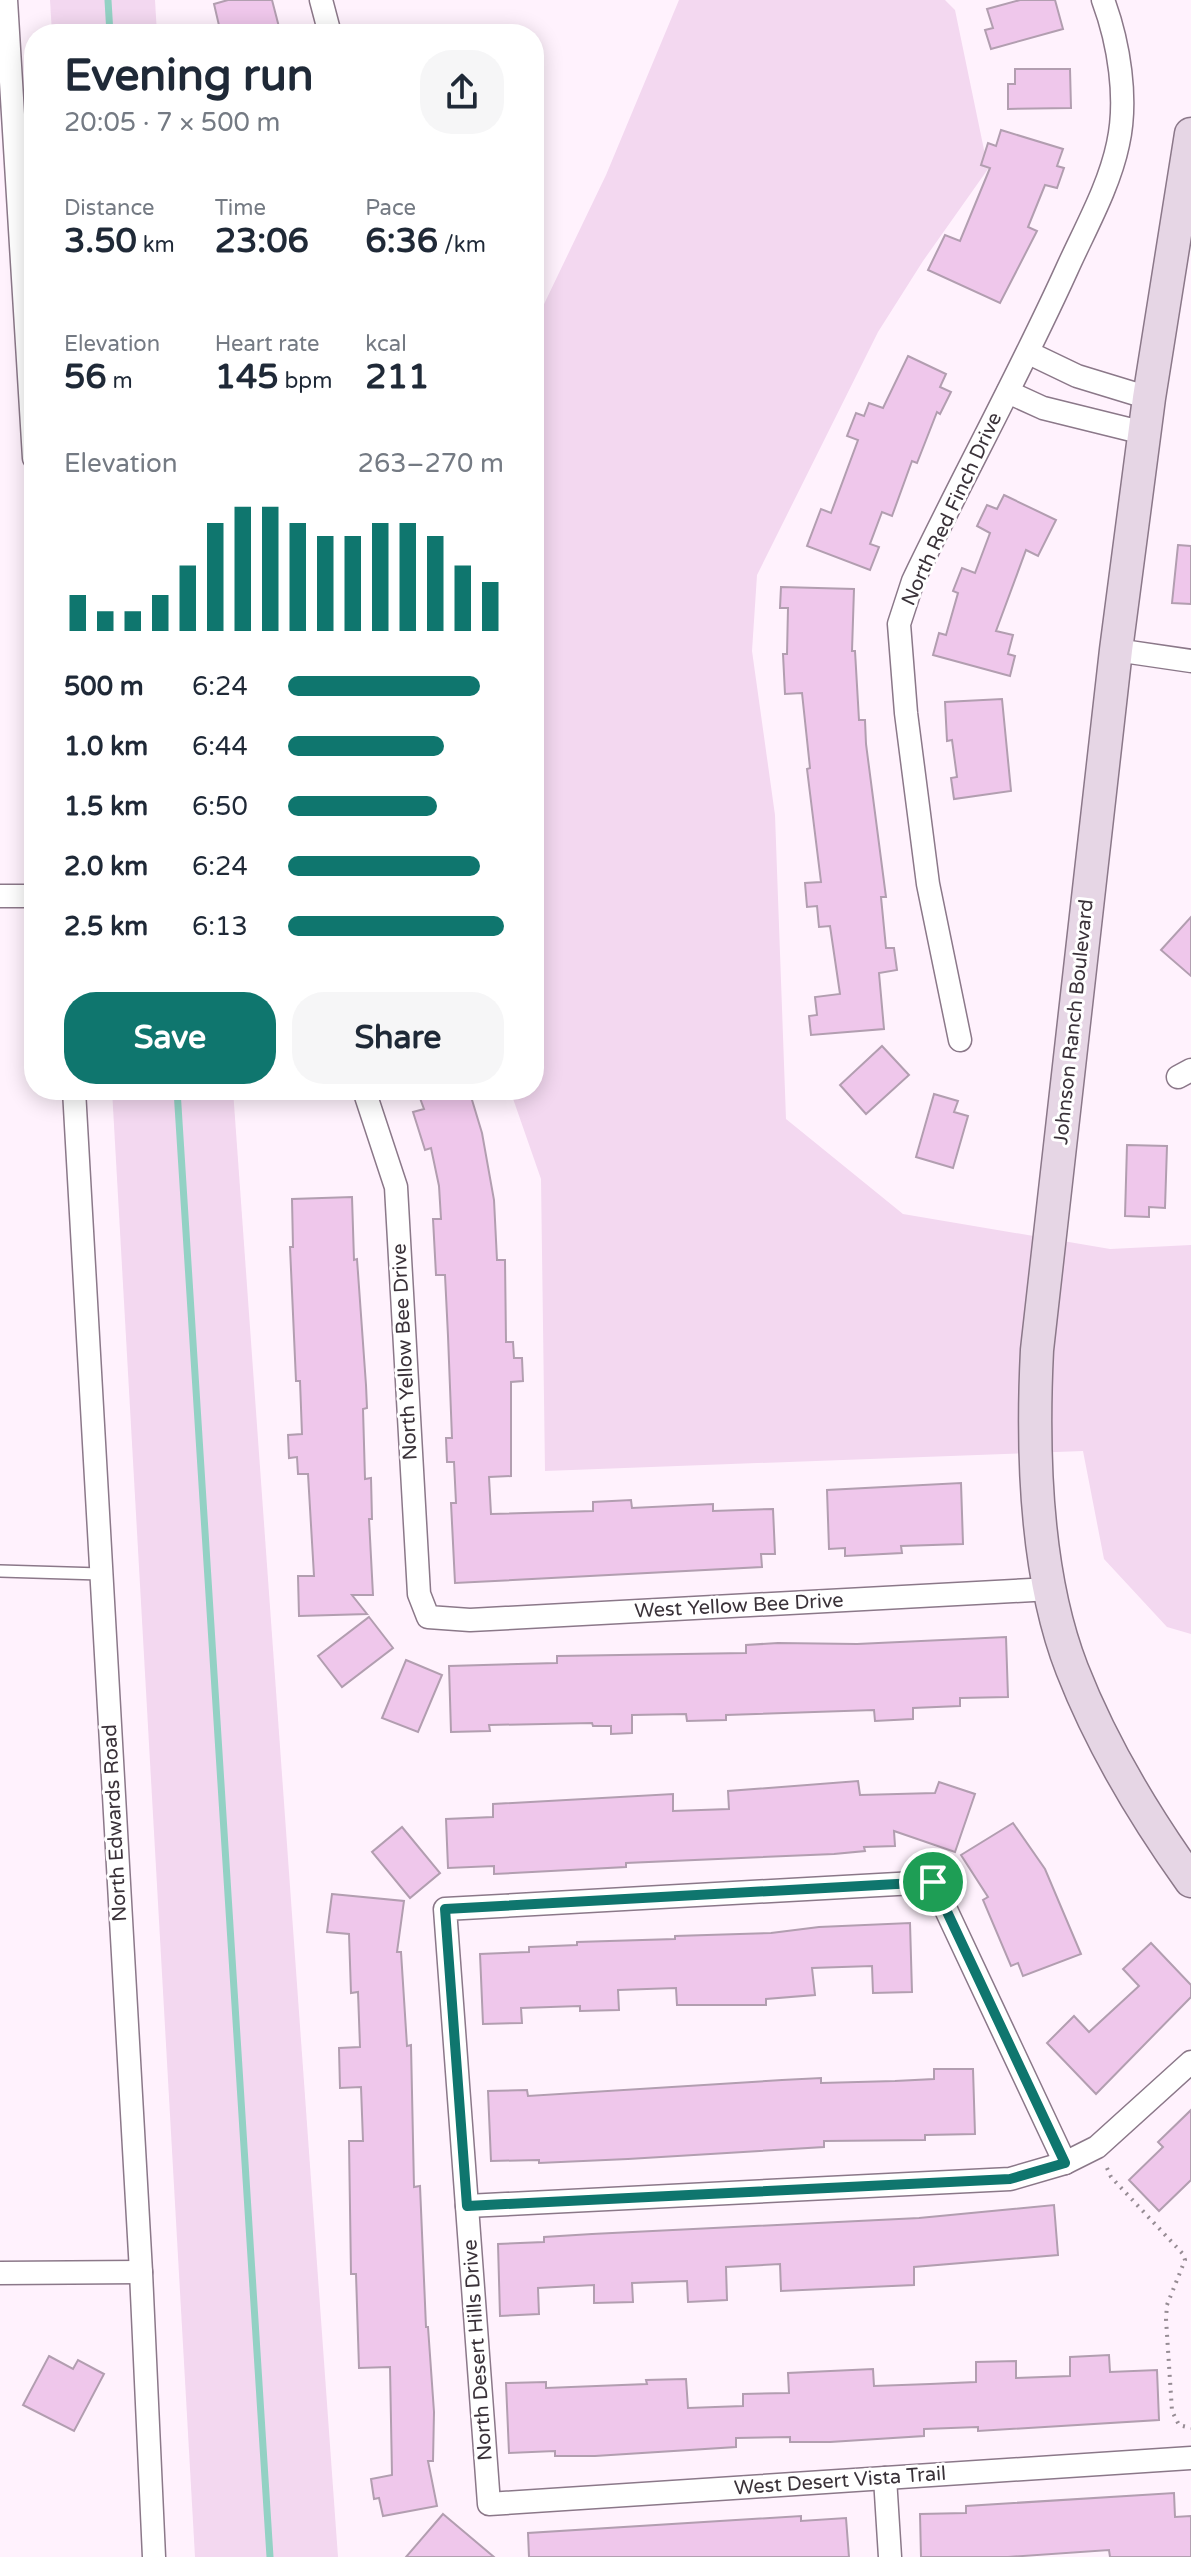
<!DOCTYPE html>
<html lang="en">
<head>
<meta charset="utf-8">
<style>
  body { margin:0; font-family:"Varela Round",sans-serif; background:#f6f6f7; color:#1f2937; height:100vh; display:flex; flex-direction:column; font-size:30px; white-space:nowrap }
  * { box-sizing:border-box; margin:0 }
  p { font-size:26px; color:#747a83 }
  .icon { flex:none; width:44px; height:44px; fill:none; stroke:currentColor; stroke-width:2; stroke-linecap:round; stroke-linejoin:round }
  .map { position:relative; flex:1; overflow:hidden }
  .sheet { position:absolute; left:24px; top:24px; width:520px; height:1076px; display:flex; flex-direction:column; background:#fff; border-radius:32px; box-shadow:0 4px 20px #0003 }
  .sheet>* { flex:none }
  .pin { position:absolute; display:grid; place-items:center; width:68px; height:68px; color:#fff; margin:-34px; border:4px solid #fff; border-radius:50%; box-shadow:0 2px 8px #0007 }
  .round { display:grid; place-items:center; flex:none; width:84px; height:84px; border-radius:32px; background:#f6f6f7 }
  .headline { display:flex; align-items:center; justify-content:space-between; height:136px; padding:0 40px }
  h1 { font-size:44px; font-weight:700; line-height:60px }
  .figures { display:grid; grid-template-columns:repeat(3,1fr); gap:12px; height:136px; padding:8px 40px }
  .figures div { display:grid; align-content:center }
  .figures b { font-size:34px; font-weight:700 }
  .figures small { font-size:22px; font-weight:400 }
  .figures p { font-size:22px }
  .chart { height:224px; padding:16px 40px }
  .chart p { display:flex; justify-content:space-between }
  .chart svg { width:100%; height:144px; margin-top:8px; stroke:#0f766e; stroke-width:6 }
  .cta { display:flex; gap:16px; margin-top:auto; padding:16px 40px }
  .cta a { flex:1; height:92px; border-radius:32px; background:#0f766e; color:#fff; font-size:32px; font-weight:700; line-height:92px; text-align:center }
  .cta a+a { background:#f6f6f7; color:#1f2937 }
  ul { padding:0 40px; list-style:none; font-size:26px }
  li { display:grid; grid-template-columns:128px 96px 1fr; align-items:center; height:60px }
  li i { height:20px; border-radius:10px; background:#0f766e }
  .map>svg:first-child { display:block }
</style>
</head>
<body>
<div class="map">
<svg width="1191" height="2557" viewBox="0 0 1191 2557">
  <rect width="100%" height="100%" fill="#fff2fd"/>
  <!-- green -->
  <g fill="#f3d8f0">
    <polygon points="50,0 155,0 157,34 52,34"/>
    <polygon points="679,0 945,0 955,10 988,169 923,261 878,332 757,575 752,651 775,815 786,1119 903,1214 1110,1249 1191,1245 1191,1634 1167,1627 1104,1559 1083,1451 545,1471 541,1179 510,1090 534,1090 534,325 606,175"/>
    <polygon points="112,1090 233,1090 338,2557 195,2557"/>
  </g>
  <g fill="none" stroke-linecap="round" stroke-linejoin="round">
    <!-- stream -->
    <g stroke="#93d1c4" stroke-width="7">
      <polyline points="108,0 110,34"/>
      <polyline points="177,1090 270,2557"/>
    </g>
  </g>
  <!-- building -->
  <g fill="#efc7eb" stroke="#b29eb0" stroke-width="2">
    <polygon points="228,0 272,0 279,27 252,34 221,34 214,4"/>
    <polygon points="1020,0 1055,0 1063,29 991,49 985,30 993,28 987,9"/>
    <polygon points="1015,69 1070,69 1071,108 1008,109 1008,84 1015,84"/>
    <polygon points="1001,130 1063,149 1057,166 1064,168 1057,188 1045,185 1028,227 1037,231 1000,303 928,270 945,235 960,241 990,168 981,165 988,143 996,146"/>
    <polygon points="908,356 946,374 940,387 951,392 940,414 937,412 917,463 912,461 892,516 882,512 870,544 879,547 870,570 807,546 821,509 831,513 858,440 847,436 856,413 864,416 869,403 883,408"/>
    <polygon points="1004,495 1056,520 1038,556 1026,550 996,631 1013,635 1008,654 1015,656 1010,676 933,655 939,633 946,635 958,593 953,591 962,568 975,573 990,533 977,526 987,505 997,509"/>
    <polygon points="1178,545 1191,546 1191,604 1172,603"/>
    <polygon points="781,587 854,589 852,651 855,651 859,720 865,720 866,744 886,897 881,897 886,948 894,948 897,970 879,973 884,1029 811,1035 809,1016 817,1015 815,997 840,994 830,926 819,927 817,906 807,907 805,883 821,882 807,769 810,768 802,693 785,694 783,654 787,654 788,608 780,608"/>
    <polygon points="1002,699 1011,791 954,799 951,778 957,777 952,740 947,741 945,702"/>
    <polygon points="1191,917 1191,976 1161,950"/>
    <polygon points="882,1046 909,1075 866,1114 840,1085"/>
    <polygon points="417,1090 469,1090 482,1133 494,1200 497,1260 505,1260 506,1342 513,1342 514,1358 522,1358 523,1381 511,1382 511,1476 489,1477 491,1514 593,1511 593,1502 631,1500 632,1508 713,1504 713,1511 773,1509 775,1554 761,1554 762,1567 455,1583 451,1503 456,1503 454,1462 447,1462 446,1438 452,1438 448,1336 445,1275 436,1275 433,1219 441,1219 439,1186 431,1148 425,1150 413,1112 424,1109"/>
    <polygon points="934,1094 958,1101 954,1112 968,1116 953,1168 916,1157"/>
    <polygon points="1127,1145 1167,1146 1165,1208 1149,1207 1149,1217 1125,1216"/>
    <polygon points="352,1197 354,1260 357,1259 366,1385 367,1408 363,1409 365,1479 371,1478 372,1519 369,1519 373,1595 352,1595 367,1614 299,1616 298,1576 314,1576 308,1474 298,1474 297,1457 289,1458 288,1435 302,1434 300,1381 296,1381 290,1247 293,1247 292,1199"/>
    <polygon points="961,1483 963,1544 901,1546 902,1553 845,1556 845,1548 829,1549 827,1490"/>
    <polygon points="369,1617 393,1648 342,1687 318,1656"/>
    <polygon points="1006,1637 1008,1697 960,1698 960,1706 913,1708 913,1719 875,1721 874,1710 726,1715 726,1720 687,1721 686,1714 632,1715 632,1733 611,1734 611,1726 593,1726 592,1723 489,1725 490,1731 451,1732 449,1666 557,1663 557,1656 746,1653 746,1645 778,1643 857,1644"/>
    <polygon points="406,1660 442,1675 418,1732 382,1718"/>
    <polygon points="858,1781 860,1795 935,1793 939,1782 975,1794 955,1852 894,1831 895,1846 864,1847 865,1851 834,1854 626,1863 626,1867 532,1872 494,1874 494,1866 448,1868 446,1819 493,1817 493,1804 673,1794 673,1811 729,1809 728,1791"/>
    <polygon points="1013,1823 1045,1869 1081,1954 1023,1976 1018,1963 1011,1966 983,1900 988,1897 961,1855"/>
    <polygon points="402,1827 440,1873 410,1898 372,1852"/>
    <polygon points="332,1894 404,1901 397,1952 401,1952 407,2046 411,2045 414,2187 420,2186 426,2327 428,2327 434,2412 433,2461 428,2461 437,2506 383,2516 379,2498 374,2499 371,2479 392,2475 390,2367 359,2368 356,2274 351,2274 349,2141 363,2141 361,2087 340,2088 339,2048 360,2047 358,1992 351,1993 349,1934 327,1932"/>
    <polygon points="910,1923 912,1992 873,1993 872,1966 812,1968 815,1995 766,1999 766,2005 677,2005 676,1988 618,1990 619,2010 580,2011 580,2006 521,2008 522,2023 483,2024 480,1954 529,1952 529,1947 577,1945 577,1942 675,1939 675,1936 771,1933 819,1927"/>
    <polygon points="1151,1943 1191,1985 1191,1997 1096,2094 1047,2043 1074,2016 1089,2032 1139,1986 1123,1969"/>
    <polygon points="934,2069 973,2069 975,2134 925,2135 925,2140 824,2141 824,2147 628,2159 539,2163 539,2160 491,2161 488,2091 527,2090 528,2096 782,2080 821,2078 821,2083 895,2081 934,2079"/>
    <polygon points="1191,2110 1191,2180 1159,2211 1129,2180 1163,2147 1158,2142"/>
    <polygon points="1054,2205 1058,2255 914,2267 914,2285 781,2291 780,2264 726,2267 727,2300 688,2302 687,2281 632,2283 633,2302 594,2303 594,2285 538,2288 539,2314 500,2316 498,2244 544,2242 544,2237 592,2234 919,2218"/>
    <polygon points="1109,2355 1110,2372 1157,2370 1159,2420 978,2431 978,2427 924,2429 924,2436 830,2442 790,2442 790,2437 736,2438 736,2447 595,2456 555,2456 555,2451 509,2453 506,2383 546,2382 546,2388 647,2384 646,2380 686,2379 688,2408 743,2406 743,2394 789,2393 788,2373 873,2369 874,2386 930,2384 976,2382 976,2362 1016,2361 1016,2378 1070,2376 1070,2357"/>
    <polygon points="49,2356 73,2369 78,2360 104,2374 74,2431 23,2405"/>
    <polygon points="1174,2493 1175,2517 1191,2516 1191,2557 1110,2557 1109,2550 1008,2557 921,2557 920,2514 966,2513 966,2506"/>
    <polygon points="443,2514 494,2557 406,2557"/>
    <polygon points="801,2516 801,2521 846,2518 849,2557 529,2557 528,2533"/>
  </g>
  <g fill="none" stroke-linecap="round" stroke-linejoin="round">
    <!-- lane casing -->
    <g stroke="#8b7889" stroke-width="14">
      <polyline id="lane" points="0,1571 100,1574"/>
    </g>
    <!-- street casing -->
    <g stroke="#8b7889" stroke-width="25">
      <g id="street">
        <polyline points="6,0 34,458"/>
        <polyline points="321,0 330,34"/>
        <polyline points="1029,353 1077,376 1149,398"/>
        <polyline points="1008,392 1043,408 1144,433"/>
        <polyline points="1116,650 1191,661"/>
        <polyline points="0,896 34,896"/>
        <path d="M 960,1040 L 928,884 L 906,713 L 899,624 L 913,581 C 963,476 1019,375 1067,269 C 1085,229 1109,187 1118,144 C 1128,99 1119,43 1103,0"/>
        <polyline points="1178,1077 1191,1070"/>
        <polyline points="74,1090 141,2272 154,2557"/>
        <polyline points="364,1090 396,1187 419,1594 428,1617 470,1620 1051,1589"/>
        <polyline points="1065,2163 933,1882 445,1909 489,2504 1191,2458"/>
        <polyline points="467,2206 1010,2179 1065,2163 1097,2147 1191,2062"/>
        <polyline points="0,2273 141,2272"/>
        <polyline points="885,2478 890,2557"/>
      </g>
    </g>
    <!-- secondary casing -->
    <g stroke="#8b7889" stroke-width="35">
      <path id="secondary" d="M 1191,134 L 1149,398 L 1116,650 L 1037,1350 C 1032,1451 1035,1574 1072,1669 C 1102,1746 1143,1814 1191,1881"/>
    </g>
    <!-- path -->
    <polyline stroke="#968c94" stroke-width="4" stroke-dasharray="2 6" stroke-linecap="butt" points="1107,2168 1111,2177 1183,2254 1185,2260 1167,2305 1166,2319 1172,2411 1179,2425 1191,2428"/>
    <!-- lane -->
    <use href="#lane" stroke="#fff" stroke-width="11"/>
    <!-- street -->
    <use href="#street" stroke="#fff" stroke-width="22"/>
    <!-- secondary -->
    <use href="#secondary" stroke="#e6d6e5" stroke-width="32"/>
  </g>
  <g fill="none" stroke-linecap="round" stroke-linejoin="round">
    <!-- route casing -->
    <g stroke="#fff" stroke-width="16">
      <polygon id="route" points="933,1882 1065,2163 1010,2179 467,2206 445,1909"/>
    </g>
    <!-- route -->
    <use href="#route" stroke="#0f766e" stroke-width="10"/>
  </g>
  <g text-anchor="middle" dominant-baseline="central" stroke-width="6" stroke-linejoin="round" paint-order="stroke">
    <!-- street labels -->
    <g font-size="20" fill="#3a3239" stroke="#fff">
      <text transform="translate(952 509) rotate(-65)">North Red Finch Drive</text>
      <text transform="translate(1074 1022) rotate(-84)">Johnson Ranch Boulevard</text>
      <text transform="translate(405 1352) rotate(-93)">North Yellow Bee Drive</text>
      <text transform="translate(739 1606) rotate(-3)">West Yellow Bee Drive</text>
      <text transform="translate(115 1823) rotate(-93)">North Edwards Road</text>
      <text transform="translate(478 2350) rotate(-94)">North Desert Hills Drive</text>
      <text transform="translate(840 2481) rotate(-4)">West Desert Vista Trail</text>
    </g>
  </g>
</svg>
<div class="pin" style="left:933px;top:1882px;background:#1e9e55"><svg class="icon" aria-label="arrive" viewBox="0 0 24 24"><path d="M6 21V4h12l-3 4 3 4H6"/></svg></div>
<section class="sheet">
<div class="headline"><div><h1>Evening run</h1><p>20:05 · 7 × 500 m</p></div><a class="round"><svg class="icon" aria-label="share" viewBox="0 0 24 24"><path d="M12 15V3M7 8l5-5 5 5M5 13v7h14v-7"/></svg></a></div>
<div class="figures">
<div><p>Distance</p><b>3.50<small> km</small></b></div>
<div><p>Time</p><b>23:06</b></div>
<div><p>Pace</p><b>6:36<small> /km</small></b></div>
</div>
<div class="figures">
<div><p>Elevation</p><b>56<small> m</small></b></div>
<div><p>Heart rate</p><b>145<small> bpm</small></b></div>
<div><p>kcal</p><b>211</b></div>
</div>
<div class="chart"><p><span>Elevation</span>263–270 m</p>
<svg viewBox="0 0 160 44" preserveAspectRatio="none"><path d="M5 44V33M15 44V38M25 44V38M35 44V33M45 44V24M55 44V11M65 44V6M75 44V6M85 44V11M95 44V15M105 44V15M115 44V11M125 44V11M135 44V15M145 44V24M155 44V29"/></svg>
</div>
<ul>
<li><b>500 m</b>6:24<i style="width:89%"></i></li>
<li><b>1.0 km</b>6:44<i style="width:72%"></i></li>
<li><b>1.5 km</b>6:50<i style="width:69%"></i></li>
<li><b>2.0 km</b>6:24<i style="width:89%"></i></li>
<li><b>2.5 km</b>6:13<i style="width:100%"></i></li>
</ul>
<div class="cta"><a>Save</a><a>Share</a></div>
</section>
</div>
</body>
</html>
